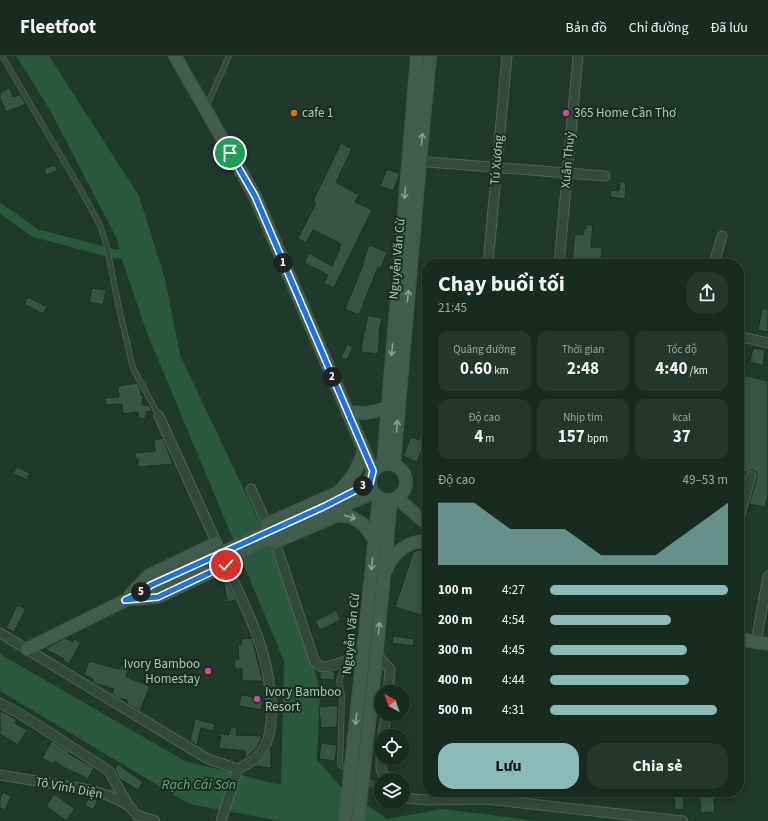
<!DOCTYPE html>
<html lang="vi">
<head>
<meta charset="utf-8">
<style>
  body { margin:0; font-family:"Source Sans 3",sans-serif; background:#24372d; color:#f1f3f6; height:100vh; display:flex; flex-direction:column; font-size:15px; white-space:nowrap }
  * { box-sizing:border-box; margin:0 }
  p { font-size:13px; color:#9ea7a5 }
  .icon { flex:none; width:22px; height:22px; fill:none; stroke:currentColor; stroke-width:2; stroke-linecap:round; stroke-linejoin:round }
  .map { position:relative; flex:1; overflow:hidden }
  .panel { position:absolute; left:422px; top:203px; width:322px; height:538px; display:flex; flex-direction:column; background:#172b20; border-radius:16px; box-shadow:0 2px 10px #0003,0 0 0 1px #36473e }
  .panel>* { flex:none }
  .needle { width:26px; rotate:320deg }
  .controls { position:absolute; left:374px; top:629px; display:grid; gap:8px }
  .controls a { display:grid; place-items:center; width:36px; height:36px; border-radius:50%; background:#172b20; box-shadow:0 2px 10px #0003,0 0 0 1px #36473e; font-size:20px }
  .pin { position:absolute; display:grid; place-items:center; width:34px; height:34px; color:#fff; margin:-17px; border:2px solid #fff; border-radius:50%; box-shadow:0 1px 4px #0007 }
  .km { position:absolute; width:20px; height:20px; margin:-10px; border-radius:50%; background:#222; color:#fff; font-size:11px; line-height:20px; text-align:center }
  .round { display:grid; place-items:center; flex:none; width:42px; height:42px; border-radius:16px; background:#24372d }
  .summary { display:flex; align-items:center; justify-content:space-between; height:68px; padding:0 16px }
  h1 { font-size:22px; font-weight:700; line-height:30px }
  .metrics { display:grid; grid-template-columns:repeat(3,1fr); gap:6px; height:68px; padding:4px 16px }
  .metrics div { display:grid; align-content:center; border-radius:10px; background:#24372d; text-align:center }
  .metrics b { font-size:17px; font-weight:700 }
  .metrics small { font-size:11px; font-weight:400 }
  .metrics p { font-size:11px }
  .chart { height:112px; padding:8px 16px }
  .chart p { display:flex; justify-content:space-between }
  .chart svg { width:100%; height:72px; margin-top:4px; fill:#8bbbb9; opacity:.7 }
  .primary-button { display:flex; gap:8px; margin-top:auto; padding:8px 16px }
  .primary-button a { flex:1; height:46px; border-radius:16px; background:#8bbbb9; color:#111; font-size:16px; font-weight:700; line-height:46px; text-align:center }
  .primary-button a+a { background:#24372d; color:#f1f3f6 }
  ul { padding:0 16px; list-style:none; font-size:13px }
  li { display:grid; grid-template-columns:64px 48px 1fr; align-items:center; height:30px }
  li i { height:10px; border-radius:5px; background:#8bbbb9 }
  header { display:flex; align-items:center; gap:24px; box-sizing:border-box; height:56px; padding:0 20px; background:#172b20; border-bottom:1px solid #36473e }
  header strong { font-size:19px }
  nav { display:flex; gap:22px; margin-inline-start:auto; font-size:14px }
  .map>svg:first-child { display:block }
</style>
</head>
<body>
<header>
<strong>Fleetfoot</strong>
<nav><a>Bản đồ</a><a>Chỉ đường</a><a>Đã lưu</a></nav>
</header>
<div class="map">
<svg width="768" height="765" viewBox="0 0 768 765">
  <rect width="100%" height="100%" fill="#1f392b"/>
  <!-- water -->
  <polygon fill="#2a5940" points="16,0 49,0 139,140 165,223 180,299 302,556 320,636 317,704 341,731 387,763 442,753 537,765 281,765 189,748 0,635 0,598 185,705 281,729 284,605 147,277 120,198 118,185 50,54"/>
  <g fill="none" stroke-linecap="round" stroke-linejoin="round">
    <!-- canal -->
    <polyline stroke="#2a5940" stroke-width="9" points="0,152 35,177 115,198 120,198"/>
  </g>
  <!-- building -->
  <g fill="#365544" stroke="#1a3025">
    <polygon points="10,32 13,41 20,38 26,48 6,56 0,42 0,36"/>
    <polygon points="341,87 352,93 336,126 359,139 355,146 372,154 334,232 324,227 328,219 304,207 309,197 332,210 340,193 339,192 341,188 313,174 306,187 298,182 316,147 313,145"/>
    <polygon points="55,109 58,115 46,119 44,113"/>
    <polygon points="387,113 400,118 393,135 380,130"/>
    <polygon points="620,126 626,126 625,143 610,141 611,134 619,135"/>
    <polygon points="586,169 593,169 591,191 602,192 601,208 572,205 575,178 583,179 584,173 586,173"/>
    <polygon points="369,189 387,196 381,212 378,211 359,259 345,253 364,206 363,205"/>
    <polygon points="92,232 106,234 103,249 89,246"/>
    <polygon points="28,241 47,251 43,258 24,248"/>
    <polygon points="762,253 768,253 768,276 758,274"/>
    <polygon points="368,259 382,262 379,276 380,276 378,298 361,296 364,274 365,274"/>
    <polygon points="347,288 353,291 347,304 341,302"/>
    <polygon points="753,292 765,294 763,310 750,306"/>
    <polygon points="739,318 768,325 768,440 765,451 749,448 757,422 756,416 752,414 746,416 739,415"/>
    <polygon points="137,327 140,332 141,339 143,339 142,349 149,349 152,355 146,356 146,362 139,363 138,356 123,358 122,348 106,349 105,342 119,341 118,330"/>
    <polygon points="426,364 427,383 417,406 403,400 411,381 419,384"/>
    <polygon points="163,382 173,408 138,411 138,403 136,403 135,397 155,395 154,384"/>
    <polygon points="17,411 30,417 27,424 13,417"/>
    <polygon points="419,494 427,496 427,561 395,551 413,496"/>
    <polygon points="223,522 226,522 236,544 227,546"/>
    <polygon points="17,549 26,553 14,576 6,572"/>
    <polygon points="336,554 341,564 320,574 315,565"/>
    <polygon points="393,580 414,583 413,590 392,587"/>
    <polygon points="65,582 73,586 74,583 81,586 69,608 63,604 64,603 45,593"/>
    <polygon points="252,582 263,625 242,625 242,613 235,613 234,604 239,603 238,589 242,589 241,583"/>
    <polygon points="89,605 120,613 121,609 129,612 126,621 150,630 140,655 127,647 127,644 118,642 112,638 114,633 94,627 92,626 93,623 84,619"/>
    <polygon points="335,615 334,624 320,623 320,616"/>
    <polygon points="241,639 263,642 261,654 239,650"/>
    <polygon points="338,649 337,671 321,672 319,651"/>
    <polygon points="0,654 17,664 15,667 27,674 18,689 0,678"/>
    <polygon points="195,663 215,668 213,675 201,672 197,689 190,685"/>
    <polygon points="231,671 237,672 236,679 262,680 257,692 247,701 245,701 245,695 219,692 221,678 229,679"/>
    <polygon points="52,685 69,696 68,697 94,712 88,723 65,712 54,705 53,708 42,702"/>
    <polygon points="321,687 337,689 335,705 319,703"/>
    <polygon points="271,691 271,712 254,710 266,699"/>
    <polygon points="118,708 143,726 138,734 120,723 115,713"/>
    <polygon points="3,736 11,740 5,754 0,752 0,742"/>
    <polygon points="674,736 683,736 684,753 675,754"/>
    <polygon points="699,736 713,736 715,756 701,757"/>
    <polygon points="54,738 75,753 66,765 46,750"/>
    <polygon points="90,740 98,745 93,754 85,749"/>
  </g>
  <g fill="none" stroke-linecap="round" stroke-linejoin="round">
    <!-- lane casing -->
    <g stroke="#4d6459" stroke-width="6">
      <g id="lane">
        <polyline points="2,0 81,134 100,169 107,191 119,252 133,312 159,360"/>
        <polyline points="206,51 229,0"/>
        <polyline points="354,604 344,613 339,624 342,640 340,709 381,733"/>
      </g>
    </g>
    <!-- street casing -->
    <g stroke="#4d6459" stroke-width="11">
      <g id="street">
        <polyline points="415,105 605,120"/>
        <polyline points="488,208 507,0"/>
        <polyline points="559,208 578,0"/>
        <polyline points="714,208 722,180"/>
        <polyline points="739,280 768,287"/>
        <polyline points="159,360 219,492"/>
        <path d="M 251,433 L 275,486 L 314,604 C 317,607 319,611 324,611 C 334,611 353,601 363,597"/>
        <polyline points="739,462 751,420"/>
        <path d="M 0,577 L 208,703 L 238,713 C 247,708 259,702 264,692 C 279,666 268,609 258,582 C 249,556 235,529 224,504"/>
        <polyline points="756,586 768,520"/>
        <polyline points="376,598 390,613 388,636"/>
        <polyline points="0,647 22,659 109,715 128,749"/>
        <polyline points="383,680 386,658"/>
        <polyline points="381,702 381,714 386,724"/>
        <polyline points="0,719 90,734 110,740 128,749 137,759 155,765"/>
        <polyline points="403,742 427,744 486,743 683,765"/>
        <polyline points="221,765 238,713"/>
      </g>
    </g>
    <!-- secondary casing -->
    <g stroke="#3f564a" stroke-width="14">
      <g id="secondary">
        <polyline points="175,0 255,140 373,415"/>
        <polyline points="347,356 367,357 388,352"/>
        <circle cx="388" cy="426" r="18"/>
        <polyline points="383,408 417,0"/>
        <polyline points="394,408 420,106 430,0"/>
        <polyline points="397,442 427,468"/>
        <polyline points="336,444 370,427"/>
        <polyline points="325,457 374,437"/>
        <path d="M 267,468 L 337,437 C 352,425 358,411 364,394"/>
        <polyline points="275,486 338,459 351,461 363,468 375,484"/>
        <path d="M 386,514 C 393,496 408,485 427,485"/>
        <polyline points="130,539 148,520 216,487"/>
        <polyline points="132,543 158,541 226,509"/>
        <polyline points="739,583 768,588"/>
        <polyline points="27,593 142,536"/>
        <polyline points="360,625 379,442"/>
        <polyline points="374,625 391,444"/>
      </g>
    </g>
    <!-- lane -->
    <use href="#lane" stroke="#334a3e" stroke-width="4.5"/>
    <!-- street -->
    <use href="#street" stroke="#334a3e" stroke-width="9"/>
    <!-- secondary -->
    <use href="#secondary" stroke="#405d4f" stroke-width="12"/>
    <!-- secondary-bridge casing -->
    <g stroke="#3f564a" stroke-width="14" stroke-linecap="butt">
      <g id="secondary-bridge">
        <polyline points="323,451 151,529 142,536 153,535 324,457"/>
        <polyline points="345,765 360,625"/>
        <polyline points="358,765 374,625"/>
      </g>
    </g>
    <!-- secondary-bridge -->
    <use href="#secondary-bridge" stroke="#405d4f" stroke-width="12"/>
  </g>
  <!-- one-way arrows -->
  <defs><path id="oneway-shaft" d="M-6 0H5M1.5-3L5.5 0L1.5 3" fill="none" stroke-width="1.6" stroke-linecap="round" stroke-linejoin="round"/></defs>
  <g stroke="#87a195">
    <use href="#oneway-shaft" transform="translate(422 83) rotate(-84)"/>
    <use href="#oneway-shaft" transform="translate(405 137) rotate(95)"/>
    <use href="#oneway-shaft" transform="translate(408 240) rotate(-85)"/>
    <use href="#oneway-shaft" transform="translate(392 294) rotate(95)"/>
    <use href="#oneway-shaft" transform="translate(397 370) rotate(-85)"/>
    <use href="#oneway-shaft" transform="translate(350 461) rotate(17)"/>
    <use href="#oneway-shaft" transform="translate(372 508) rotate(96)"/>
    <use href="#oneway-shaft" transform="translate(379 572) rotate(-85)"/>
    <use href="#oneway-shaft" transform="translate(356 663) rotate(96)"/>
  </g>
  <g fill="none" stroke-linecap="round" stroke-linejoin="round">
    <!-- route casing -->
    <g stroke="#fff" stroke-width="8">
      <polyline id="route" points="226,509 158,541 125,544 142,536 151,529 323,451 370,427 373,415 255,140 230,97"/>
    </g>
    <!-- route -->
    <use href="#route" stroke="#1a73e8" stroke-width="5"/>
  </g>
  <!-- markers -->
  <circle fill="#e8710a" stroke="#182e23" stroke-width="1.5" cx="294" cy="57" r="4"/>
  <g fill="#d1479c" stroke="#182e23" stroke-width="1.5">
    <circle cx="566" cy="57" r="4"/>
    <circle cx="208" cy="615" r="4"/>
    <circle cx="257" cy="643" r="4"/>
  </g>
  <g text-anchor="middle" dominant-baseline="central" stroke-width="4" stroke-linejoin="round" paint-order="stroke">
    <!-- poi labels -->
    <g font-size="13" fill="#adc6ba" stroke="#182e23" text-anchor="start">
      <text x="302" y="57">cafe 1</text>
      <text x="574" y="57">365 Home Cần Thơ</text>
      <text x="200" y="608" text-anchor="end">Ivory Bamboo<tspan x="200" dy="15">Homestay</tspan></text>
      <text x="265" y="636">Ivory Bamboo<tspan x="265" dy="15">Resort</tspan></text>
    </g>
    <!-- street labels -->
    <g font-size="13" fill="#adc6ba" stroke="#182e23">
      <text transform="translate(497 104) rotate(-85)">Tú Xương</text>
      <text transform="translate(568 104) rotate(-85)">Xuân Thuỷ</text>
      <text transform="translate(397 203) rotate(-85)">Nguyễn Văn Cừ</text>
      <text transform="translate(351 578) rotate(-84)">Nguyễn Văn Cừ</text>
      <text transform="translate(69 732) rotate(11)">Tô Vĩnh Diện</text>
    </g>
    <!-- water labels -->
    <g font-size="14" font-style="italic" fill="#63a884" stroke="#182e23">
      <text x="199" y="729">Rạch Cái Sơn</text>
    </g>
  </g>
</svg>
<div class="controls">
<a><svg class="needle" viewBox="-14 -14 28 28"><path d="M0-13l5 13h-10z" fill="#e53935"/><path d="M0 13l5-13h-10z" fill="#9ea7a5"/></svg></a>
<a><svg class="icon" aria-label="locate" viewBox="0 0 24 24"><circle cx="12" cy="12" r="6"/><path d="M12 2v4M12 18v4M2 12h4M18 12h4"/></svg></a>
<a><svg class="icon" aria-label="layers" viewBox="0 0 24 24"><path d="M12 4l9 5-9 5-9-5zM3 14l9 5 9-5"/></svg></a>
</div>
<div class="pin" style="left:230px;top:97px;background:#1e9e55"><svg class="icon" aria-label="arrive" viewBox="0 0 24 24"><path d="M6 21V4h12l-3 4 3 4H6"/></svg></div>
<div class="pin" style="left:226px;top:509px;background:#d93025"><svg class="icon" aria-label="check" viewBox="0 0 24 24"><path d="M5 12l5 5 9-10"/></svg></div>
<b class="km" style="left:283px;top:207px">1</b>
<b class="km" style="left:332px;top:321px">2</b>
<b class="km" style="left:363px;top:430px">3</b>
<b class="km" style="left:141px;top:536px">5</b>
<section class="panel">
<div class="summary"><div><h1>Chạy buổi tối</h1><p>21:45</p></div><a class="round"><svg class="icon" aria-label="share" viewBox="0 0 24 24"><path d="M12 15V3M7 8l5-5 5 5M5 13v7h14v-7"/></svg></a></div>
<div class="metrics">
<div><p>Quãng đường</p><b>0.60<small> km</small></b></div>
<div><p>Thời gian</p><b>2:48</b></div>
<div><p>Tốc độ</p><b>4:40<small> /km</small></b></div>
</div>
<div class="metrics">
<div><p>Độ cao</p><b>4<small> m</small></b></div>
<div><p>Nhịp tim</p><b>157<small> bpm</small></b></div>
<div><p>kcal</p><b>37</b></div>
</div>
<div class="chart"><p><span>Độ cao</span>49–53 m</p>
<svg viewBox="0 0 160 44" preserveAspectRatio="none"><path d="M0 44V6L10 6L20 6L30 14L40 22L50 22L60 22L70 22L80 30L90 38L100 38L110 38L120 38L130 30L140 22L150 14L160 6V44z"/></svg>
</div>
<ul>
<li><b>100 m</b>4:27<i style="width:100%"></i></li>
<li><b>200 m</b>4:54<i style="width:68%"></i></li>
<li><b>300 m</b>4:45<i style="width:77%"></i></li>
<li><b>400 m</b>4:44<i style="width:78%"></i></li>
<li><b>500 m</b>4:31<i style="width:94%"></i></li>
</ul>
<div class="primary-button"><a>Lưu</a><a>Chia sẻ</a></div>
</section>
</div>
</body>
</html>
